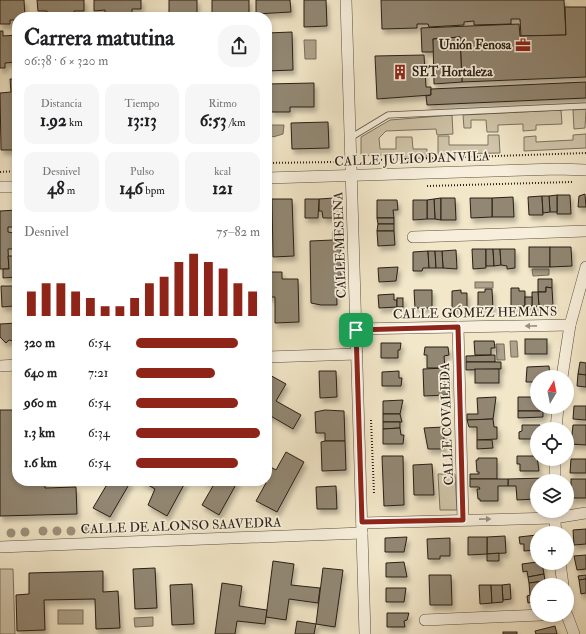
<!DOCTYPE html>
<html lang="es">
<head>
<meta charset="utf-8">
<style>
  body { margin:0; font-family:"IM FELL Double Pica",serif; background:#f6f6f6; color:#202124; height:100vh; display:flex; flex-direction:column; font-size:15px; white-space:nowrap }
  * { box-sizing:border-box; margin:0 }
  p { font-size:13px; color:#757577 }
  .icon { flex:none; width:22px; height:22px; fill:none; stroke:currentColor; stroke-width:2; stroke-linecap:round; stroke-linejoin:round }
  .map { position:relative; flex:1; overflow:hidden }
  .drawer { position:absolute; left:12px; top:12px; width:260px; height:474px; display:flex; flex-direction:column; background:#fff; border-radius:16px; box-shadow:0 2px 6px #0003 }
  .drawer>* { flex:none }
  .needle { width:26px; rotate:10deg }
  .fabs { position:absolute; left:530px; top:370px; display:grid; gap:8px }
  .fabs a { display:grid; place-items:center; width:44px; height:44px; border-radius:50%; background:#fff; box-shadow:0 2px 6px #0003; font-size:20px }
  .pin { position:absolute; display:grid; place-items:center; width:34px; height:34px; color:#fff; margin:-17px; border-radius:8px; box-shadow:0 2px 6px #0006 }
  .round { display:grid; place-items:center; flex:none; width:42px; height:42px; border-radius:16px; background:#f6f6f6 }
  .summary { display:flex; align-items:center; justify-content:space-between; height:68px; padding:0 12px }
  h1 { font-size:22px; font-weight:800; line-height:30px }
  .metrics { display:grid; grid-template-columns:repeat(3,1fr); gap:6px; height:68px; padding:4px 12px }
  .metrics div { display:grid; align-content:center; border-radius:10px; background:#f6f6f6; text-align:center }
  .metrics b { font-size:17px; font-weight:800 }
  .metrics small { font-size:11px; font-weight:400 }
  .metrics p { font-size:11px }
  .chart { height:112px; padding:8px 12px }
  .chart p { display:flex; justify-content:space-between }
  .chart svg { width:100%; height:72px; margin-top:4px; stroke:#8f2418; stroke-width:6 }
  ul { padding:0 12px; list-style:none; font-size:13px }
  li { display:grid; grid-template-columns:64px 48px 1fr; align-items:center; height:30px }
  li i { height:10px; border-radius:5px; background:#8f2418 }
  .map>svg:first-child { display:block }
</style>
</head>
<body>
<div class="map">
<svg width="586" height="634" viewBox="0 0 586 634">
  <defs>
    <filter id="shadow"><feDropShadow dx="2.5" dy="4.5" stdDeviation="2" flood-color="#0004"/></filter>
  </defs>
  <rect width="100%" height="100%" fill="#f2e7c9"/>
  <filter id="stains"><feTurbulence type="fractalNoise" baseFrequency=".005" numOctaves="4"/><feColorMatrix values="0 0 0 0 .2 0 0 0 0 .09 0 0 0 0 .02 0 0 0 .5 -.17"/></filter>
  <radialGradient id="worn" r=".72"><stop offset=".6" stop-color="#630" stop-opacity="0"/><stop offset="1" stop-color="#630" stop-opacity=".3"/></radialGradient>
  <!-- green -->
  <g fill="#d0c5aa" stroke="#7c7260">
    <polygon points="586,109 585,128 574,129 573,110"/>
    <polygon points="561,110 562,124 536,125 536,130 523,131 523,124 498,125 498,132 487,132 486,120 471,120 471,128 464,128 463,115"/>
    <polygon points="452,115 453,134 437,135 436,129 386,131 379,138 380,149 396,149 396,137 412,137 413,149 427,149 427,158 400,159 400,154 361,156 361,137 390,120"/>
    <polygon points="586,134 586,148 524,151 524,137 536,136 536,142 573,140 573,135"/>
    <polygon points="488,135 499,135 500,153 438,154 438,136 449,136 449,145 488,145"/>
    <polygon points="438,474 455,474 457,510 440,510"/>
    <polygon points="0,569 13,569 15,634 0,634"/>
  </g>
  <!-- water -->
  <g fill="#aea38c" stroke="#796e5c">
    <polygon points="304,40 316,40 316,59 305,59"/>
    <polygon points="270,125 284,125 283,134 273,137 270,134"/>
    <polygon points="532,269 549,269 549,275 533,276"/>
    <rect x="475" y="282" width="18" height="6"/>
    <polygon points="510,341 517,341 518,357 511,357"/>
    <polygon points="496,344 504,344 505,360 497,360"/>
    <rect x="58" y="610" width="25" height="14"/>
    <polygon points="153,617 153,626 135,627 134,618"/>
  </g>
  <!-- building -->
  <g fill="#928773" stroke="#291f15" filter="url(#shadow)">
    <polygon points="0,0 24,0 25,17 17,17 17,20 10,20 10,24 0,24"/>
    <polygon points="37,0 84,0 84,11 74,11 75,17 48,17 47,11 38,11"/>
    <polygon points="94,0 141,0 141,9 132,9 132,17 105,17 105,10 94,11"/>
    <rect x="169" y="0" width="28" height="17"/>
    <polygon points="212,0 249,0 249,15 212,16"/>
    <polygon points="256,0 290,0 291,12 256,14"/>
    <polygon points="304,0 326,0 327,26 304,27"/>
    <polygon points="381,0 564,0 566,35 521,36 520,19 511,19 511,24 474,25 474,21 464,22 464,25 429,27 428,24 417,24 417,28 382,29"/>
    <polygon points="565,7 586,7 586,77 462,82 460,37 433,39 434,52 422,52 421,28 519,24 520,36 566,35"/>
    <polygon points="0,31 3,31 3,36 17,35 17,62 5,63 5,68 0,68"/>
    <polygon points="292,32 293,70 267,71 267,33"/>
    <polygon points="460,37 462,82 434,84 433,39"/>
    <polygon points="424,55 426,87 431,87 431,95 377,99 375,56"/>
    <polygon points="10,79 17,79 17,150 1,150 0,93 11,92"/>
    <polygon points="586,82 586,98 427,105 426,96 431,95 431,89"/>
    <polygon points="314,83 314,107 290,107 290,112 271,112 271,98 267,98 267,84"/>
    <polygon points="328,122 329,148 292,149 291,123"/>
    <polygon points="585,194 586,207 578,207 579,196"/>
    <polygon points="557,195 570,195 571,214 557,214"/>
    <polygon points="557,195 557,212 550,212 549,196"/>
    <polygon points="542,196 543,215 529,215 528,197"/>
    <polygon points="542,196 549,196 550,212 543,213"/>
    <polygon points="513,197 514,217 492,217 492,198"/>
    <polygon points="334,198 335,218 323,218 322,211 319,211 319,199"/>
    <polygon points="441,198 441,220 435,219 434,199"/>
    <polygon points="441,198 455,198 456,220 441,220"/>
    <polygon points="470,198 492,198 492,217 471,218"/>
    <polygon points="272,199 292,199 294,256 273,257"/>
    <polygon points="305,199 319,199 318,218 305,218"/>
    <polygon points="434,199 435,219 427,219 427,200"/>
    <polygon points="377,200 397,200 398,210 393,210 394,218 377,218"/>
    <polygon points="413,200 427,200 427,219 413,220"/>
    <polygon points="17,210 17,227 8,227 8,232 14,233 16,249 8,249 9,269 0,269 0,211"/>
    <polygon points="377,218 394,218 394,224 378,224"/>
    <polygon points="378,224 394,224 394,231 377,231"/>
    <polygon points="333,231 340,231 341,276 336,276 337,305 321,305 311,303 310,241 333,240"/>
    <polygon points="377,231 394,231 395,245 378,246"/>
    <rect x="529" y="247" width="21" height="20"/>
    <polygon points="550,247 571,247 572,266 550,267"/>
    <polygon points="472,249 486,249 486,268 473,269"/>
    <polygon points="486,249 493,249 494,266 486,266"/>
    <polygon points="493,249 500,249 501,265 494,266"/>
    <polygon points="500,249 515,249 515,268 507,269 507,266 501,265"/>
    <polygon points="456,250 457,269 443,268 442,251"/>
    <polygon points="428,251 429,268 423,268 422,271 413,271 413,252"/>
    <polygon points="428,251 435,251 436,268 429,268"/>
    <polygon points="435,251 442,251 443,268 436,268"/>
    <polygon points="8,256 17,256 17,277 3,278 3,269 9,269"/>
    <polygon points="398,267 396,281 379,282 378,268"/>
    <polygon points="267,272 282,272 282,279 298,279 299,322 275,323 275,297 267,297"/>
    <polygon points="538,279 552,279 552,288 546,287 546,292 538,292"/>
    <polygon points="1,286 13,286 13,306 2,307"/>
    <polygon points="546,287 552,288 553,306 539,307 538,292 546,292"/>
    <polygon points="511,288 519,288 519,291 525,291 525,306 511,307"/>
    <polygon points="485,289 492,289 493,309 478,309 478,292 485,292"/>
    <polygon points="414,290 432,290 432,308 415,308"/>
    <polygon points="461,290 461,293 467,293 467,310 452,310 452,291"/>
    <polygon points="532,292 538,292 539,307 532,306"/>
    <polygon points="394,294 394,300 397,300 397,307 379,308 378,295"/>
    <rect x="525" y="297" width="7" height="9"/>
    <rect x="397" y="298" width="6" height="9"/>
    <polygon points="17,323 17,342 9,340 6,343 0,337 0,324"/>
    <rect x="525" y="339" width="22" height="15"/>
    <polygon points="474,341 494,341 495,348 491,348 491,355 475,355"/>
    <polygon points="381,343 401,343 400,350 398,350 398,358 381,358"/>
    <polygon points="425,347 448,347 449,355 444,356 445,368 427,368 427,355 424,355"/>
    <polygon points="495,355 495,362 466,362 466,356"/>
    <polygon points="466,362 501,362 501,369 466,370"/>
    <polygon points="580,362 586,363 586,375 578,374"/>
    <polygon points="549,366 550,377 537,377 537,382 526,382 527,367"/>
    <polygon points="445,368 445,375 447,375 448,395 424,396 423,369"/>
    <rect x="475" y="369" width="24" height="14"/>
    <polygon points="319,371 336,371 337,397 320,398"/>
    <polygon points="399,371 399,378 402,378 401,386 382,386 382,372"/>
    <polygon points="268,374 286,384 276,401 301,415 293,429 269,415 267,419"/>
    <polygon points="578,374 586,375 586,387 577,386"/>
    <polygon points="496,397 493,419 467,420 467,414 478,414 477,398"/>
    <polygon points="518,397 537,397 537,407 546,407 546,411 518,411"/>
    <polygon points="403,400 400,414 383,414 383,401"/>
    <polygon points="574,406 586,406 586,420 573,419"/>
    <polygon points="0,410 17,410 17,481 45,481 45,488 76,487 77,514 0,516"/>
    <polygon points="325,410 344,411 345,441 325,441 325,433 316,433 315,412"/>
    <polygon points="518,411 543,411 543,417 518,418"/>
    <polygon points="383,414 400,414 402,422 383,422"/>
    <polygon points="493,419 494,427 497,427 497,439 477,440 477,427 469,427 467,420"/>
    <polygon points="383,422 400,422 400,428 383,429"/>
    <polygon points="522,425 540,425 540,429 537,429 537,439 519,439 519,432 522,431"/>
    <polygon points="573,425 586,425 586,445 571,444"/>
    <polygon points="444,427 444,449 428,449 424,428"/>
    <polygon points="400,428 401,435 404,435 403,444 383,444 383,429"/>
    <polygon points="477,440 492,440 493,448 477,449"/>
    <polygon points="325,441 345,441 346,470 322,471 321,442"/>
    <polygon points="286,452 304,462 277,512 256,501 266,483 264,481 267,481 267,465 276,470"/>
    <polygon points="382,456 403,456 404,505 384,506"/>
    <polygon points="517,456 537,456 539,471 520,471 520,464 517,464"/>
    <polygon points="478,458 497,458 497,479 470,479 470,474 479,474 479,472 477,472 476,460 478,460"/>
    <polygon points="571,459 586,459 586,473 570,473"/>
    <polygon points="432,464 434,495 414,495 413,465"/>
    <polygon points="545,478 545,481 537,481 537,484 535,484 537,497 535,497 535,499 517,500 516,486 508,486 508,479"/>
    <polygon points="470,479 508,479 508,486 498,486 498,501 480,501 480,499 478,499 477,489 480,489 479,487 470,487"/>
    <rect x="571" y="479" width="15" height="19"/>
    <polygon points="109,481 131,481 110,517 93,508"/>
    <polygon points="141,481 186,481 167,516 148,505 155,489"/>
    <polygon points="203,481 238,481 219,515 202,505 213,486"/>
    <polygon points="336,486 337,509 317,509 316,487"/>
    <polygon points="586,529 586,544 574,545 573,530"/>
    <polygon points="537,535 537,550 524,551 524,544 520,544 519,537"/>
    <polygon points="505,536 506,553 487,554 487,537"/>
    <polygon points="407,537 404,552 385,552 385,538"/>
    <polygon points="468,537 487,537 487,554 468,555"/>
    <polygon points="450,538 450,556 440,556 440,559 428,559 427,539"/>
    <polygon points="499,553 499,561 487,561 487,554"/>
    <polygon points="586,555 586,569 577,570 574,556"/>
    <polygon points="273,561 294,564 291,585 320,588 318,603 289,599 286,620 266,617"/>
    <polygon points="404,562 407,577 386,577 386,563"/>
    <polygon points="537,562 542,563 544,574 528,577 527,571 523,572 522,564"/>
    <polygon points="155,568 157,608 135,609 133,569"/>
    <polygon points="323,568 343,570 335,627 316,624"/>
    <polygon points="103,571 103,592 118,591 120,628 96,629 95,599 44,600 45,630 17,631 16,595 29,594 29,573"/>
    <polygon points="544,574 545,581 529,583 528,577"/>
    <polygon points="429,575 451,575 452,605 430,605"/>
    <polygon points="586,575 586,579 579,580 578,576"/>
    <polygon points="586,579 586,593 581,594 579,580"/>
    <polygon points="545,581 545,585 537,585 537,601 528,603 527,596 530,595 529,583"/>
    <polygon points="222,583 242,586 239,606 267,610 265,624 237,621 235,634 215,634"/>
    <polygon points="192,584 194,624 172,625 170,585"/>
    <polygon points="510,584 511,599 503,600 502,585"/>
    <polygon points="479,585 491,585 492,603 480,604"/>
    <polygon points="491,585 502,585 503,602 492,603"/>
    <polygon points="386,588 406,588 404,602 386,602"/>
    <polygon points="387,613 409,613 407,620 404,621 405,627 387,627"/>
    <polygon points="297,621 316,624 314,634 295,634"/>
    <polygon points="555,626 557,634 536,634 535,631"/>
    <rect x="503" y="632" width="14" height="2"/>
  </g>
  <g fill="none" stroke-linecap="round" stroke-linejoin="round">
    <!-- service casing -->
    <g stroke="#5b5142" stroke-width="7">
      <polyline id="service" points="350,138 388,115 586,106"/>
    </g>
    <!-- minor casing -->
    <g stroke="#5b5142" stroke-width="12">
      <g id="minor">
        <polyline points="346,0 365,634"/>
        <polyline points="267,178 558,169 586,170"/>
        <polyline points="0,187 17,187"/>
        <polyline points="413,237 586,231"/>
        <polyline points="458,327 463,520"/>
        <polyline points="356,329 570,325"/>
        <polyline points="267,357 357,354"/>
        <polyline points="0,366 17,365"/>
        <polyline points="562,377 570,325 586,267"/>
        <polyline points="556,429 558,407"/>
        <polyline points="555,481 555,459"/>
        <polyline points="554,512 556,533"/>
        <polyline points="362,523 554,518 586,513"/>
        <polyline points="0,547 362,533"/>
        <polyline points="560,563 563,585"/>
        <polyline points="567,615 574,634"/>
        <polyline points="425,620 541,615"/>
      </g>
    </g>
    <!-- path -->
    <g stroke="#291f15" stroke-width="2" stroke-dasharray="1 2" stroke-linecap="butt">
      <polyline points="267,163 335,162"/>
      <polyline points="378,163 378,160 586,153"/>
      <polyline points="0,172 17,171"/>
      <polyline points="427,186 572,182"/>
      <polyline points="371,420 374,493"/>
    </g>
    <!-- service -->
    <use href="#service" stroke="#f7efdc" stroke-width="5.5"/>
    <!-- minor -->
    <use href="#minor" stroke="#f7efdc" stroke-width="11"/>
  </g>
  <!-- trees -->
  <g fill="#9f947f">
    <circle cx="86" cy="529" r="4.5"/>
    <circle cx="43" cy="531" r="4.5"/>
    <circle cx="57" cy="531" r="4.5"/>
    <circle cx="71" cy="531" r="4.5"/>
    <circle cx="25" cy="532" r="4.5"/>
    <circle cx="11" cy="533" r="4.5"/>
  </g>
  <!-- one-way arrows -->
  <defs><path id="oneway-solid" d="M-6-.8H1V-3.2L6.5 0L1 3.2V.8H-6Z"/></defs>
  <g fill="#9a9182">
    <use href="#oneway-solid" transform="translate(531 326) rotate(179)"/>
    <use href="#oneway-solid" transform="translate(485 519) rotate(-1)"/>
  </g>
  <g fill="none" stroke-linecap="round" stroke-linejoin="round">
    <!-- route casing -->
    <g stroke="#fff" stroke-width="8">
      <polygon id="route" points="458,327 463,520 362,522 356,330"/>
    </g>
    <!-- route -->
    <use href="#route" stroke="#8f2418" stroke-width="5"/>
  </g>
  <!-- icons -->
  <defs>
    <g id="office-bare" transform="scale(1.2)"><path d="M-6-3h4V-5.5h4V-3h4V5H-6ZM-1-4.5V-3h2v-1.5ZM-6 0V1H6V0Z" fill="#8f2418" stroke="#f7efdc" stroke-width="2.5" paint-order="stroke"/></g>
    <g id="building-bare" transform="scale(1.2)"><path d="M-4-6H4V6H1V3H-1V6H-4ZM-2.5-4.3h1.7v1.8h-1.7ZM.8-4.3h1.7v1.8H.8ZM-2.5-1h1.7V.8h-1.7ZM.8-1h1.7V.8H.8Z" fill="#8f2418" stroke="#f7efdc" stroke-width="2.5" paint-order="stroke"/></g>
  </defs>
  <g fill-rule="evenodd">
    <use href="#office-bare" x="523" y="45"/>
    <use href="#building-bare" x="400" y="72"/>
  </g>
  <g text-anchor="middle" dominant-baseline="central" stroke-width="3.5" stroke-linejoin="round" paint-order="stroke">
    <!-- poi labels -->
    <g font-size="13" font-weight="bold" fill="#291f15" stroke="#f7efdc" text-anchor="end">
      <text x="511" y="45">Unión Fenosa</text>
      <text x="412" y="72" text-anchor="start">SET Hortaleza</text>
    </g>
    <!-- street labels -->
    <g font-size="13" fill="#291f15" stroke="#f7efdc">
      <text transform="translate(412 159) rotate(-2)">CALLE JULIO DANVILA</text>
      <text transform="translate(340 245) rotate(-92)">CALLE MESENA</text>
      <text transform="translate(475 313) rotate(-1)">CALLE GÓMEZ HEMANS</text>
      <text transform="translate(447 424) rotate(-92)">CALLE COVALEDA</text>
      <text transform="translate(181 526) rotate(-2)">CALLE DE ALONSO SAAVEDRA</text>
    </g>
  </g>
  <rect width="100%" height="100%" filter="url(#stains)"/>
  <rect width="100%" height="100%" fill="url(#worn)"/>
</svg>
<div class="fabs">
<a><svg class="needle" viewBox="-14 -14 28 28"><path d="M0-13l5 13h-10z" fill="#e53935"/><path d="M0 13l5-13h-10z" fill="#757577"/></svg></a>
<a><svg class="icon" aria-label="locate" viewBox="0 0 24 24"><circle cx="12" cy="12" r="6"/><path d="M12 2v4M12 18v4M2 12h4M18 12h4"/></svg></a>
<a><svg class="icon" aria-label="layers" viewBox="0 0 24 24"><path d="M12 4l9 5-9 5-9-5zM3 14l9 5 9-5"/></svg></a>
<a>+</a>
<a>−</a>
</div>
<div class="pin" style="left:356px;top:330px;background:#1e9e55"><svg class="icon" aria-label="arrive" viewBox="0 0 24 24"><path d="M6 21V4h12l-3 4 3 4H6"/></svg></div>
<section class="drawer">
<div class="summary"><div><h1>Carrera matutina</h1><p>06:38 · 6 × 320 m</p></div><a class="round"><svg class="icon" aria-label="share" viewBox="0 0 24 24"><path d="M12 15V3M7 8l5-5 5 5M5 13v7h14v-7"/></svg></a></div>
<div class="metrics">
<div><p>Distancia</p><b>1.92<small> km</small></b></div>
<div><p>Tiempo</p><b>13:13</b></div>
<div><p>Ritmo</p><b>6:53<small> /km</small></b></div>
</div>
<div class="metrics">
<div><p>Desnivel</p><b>48<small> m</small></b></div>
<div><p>Pulso</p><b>146<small> bpm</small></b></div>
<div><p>kcal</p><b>121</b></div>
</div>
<div class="chart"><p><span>Desnivel</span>75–82 m</p>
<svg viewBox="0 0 160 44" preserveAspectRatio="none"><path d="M5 44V29M15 44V24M25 44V24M35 44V29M45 44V33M55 44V38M65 44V38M75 44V33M85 44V24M95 44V20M105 44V11M115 44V6M125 44V11M135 44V15M145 44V24M155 44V29"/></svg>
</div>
<ul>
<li><b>320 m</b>6:54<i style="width:82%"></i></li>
<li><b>640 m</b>7:21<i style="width:64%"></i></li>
<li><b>960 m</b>6:54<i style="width:82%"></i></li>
<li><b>1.3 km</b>6:34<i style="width:100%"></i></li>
<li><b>1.6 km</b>6:54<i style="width:82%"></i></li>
</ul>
</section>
</div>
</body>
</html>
